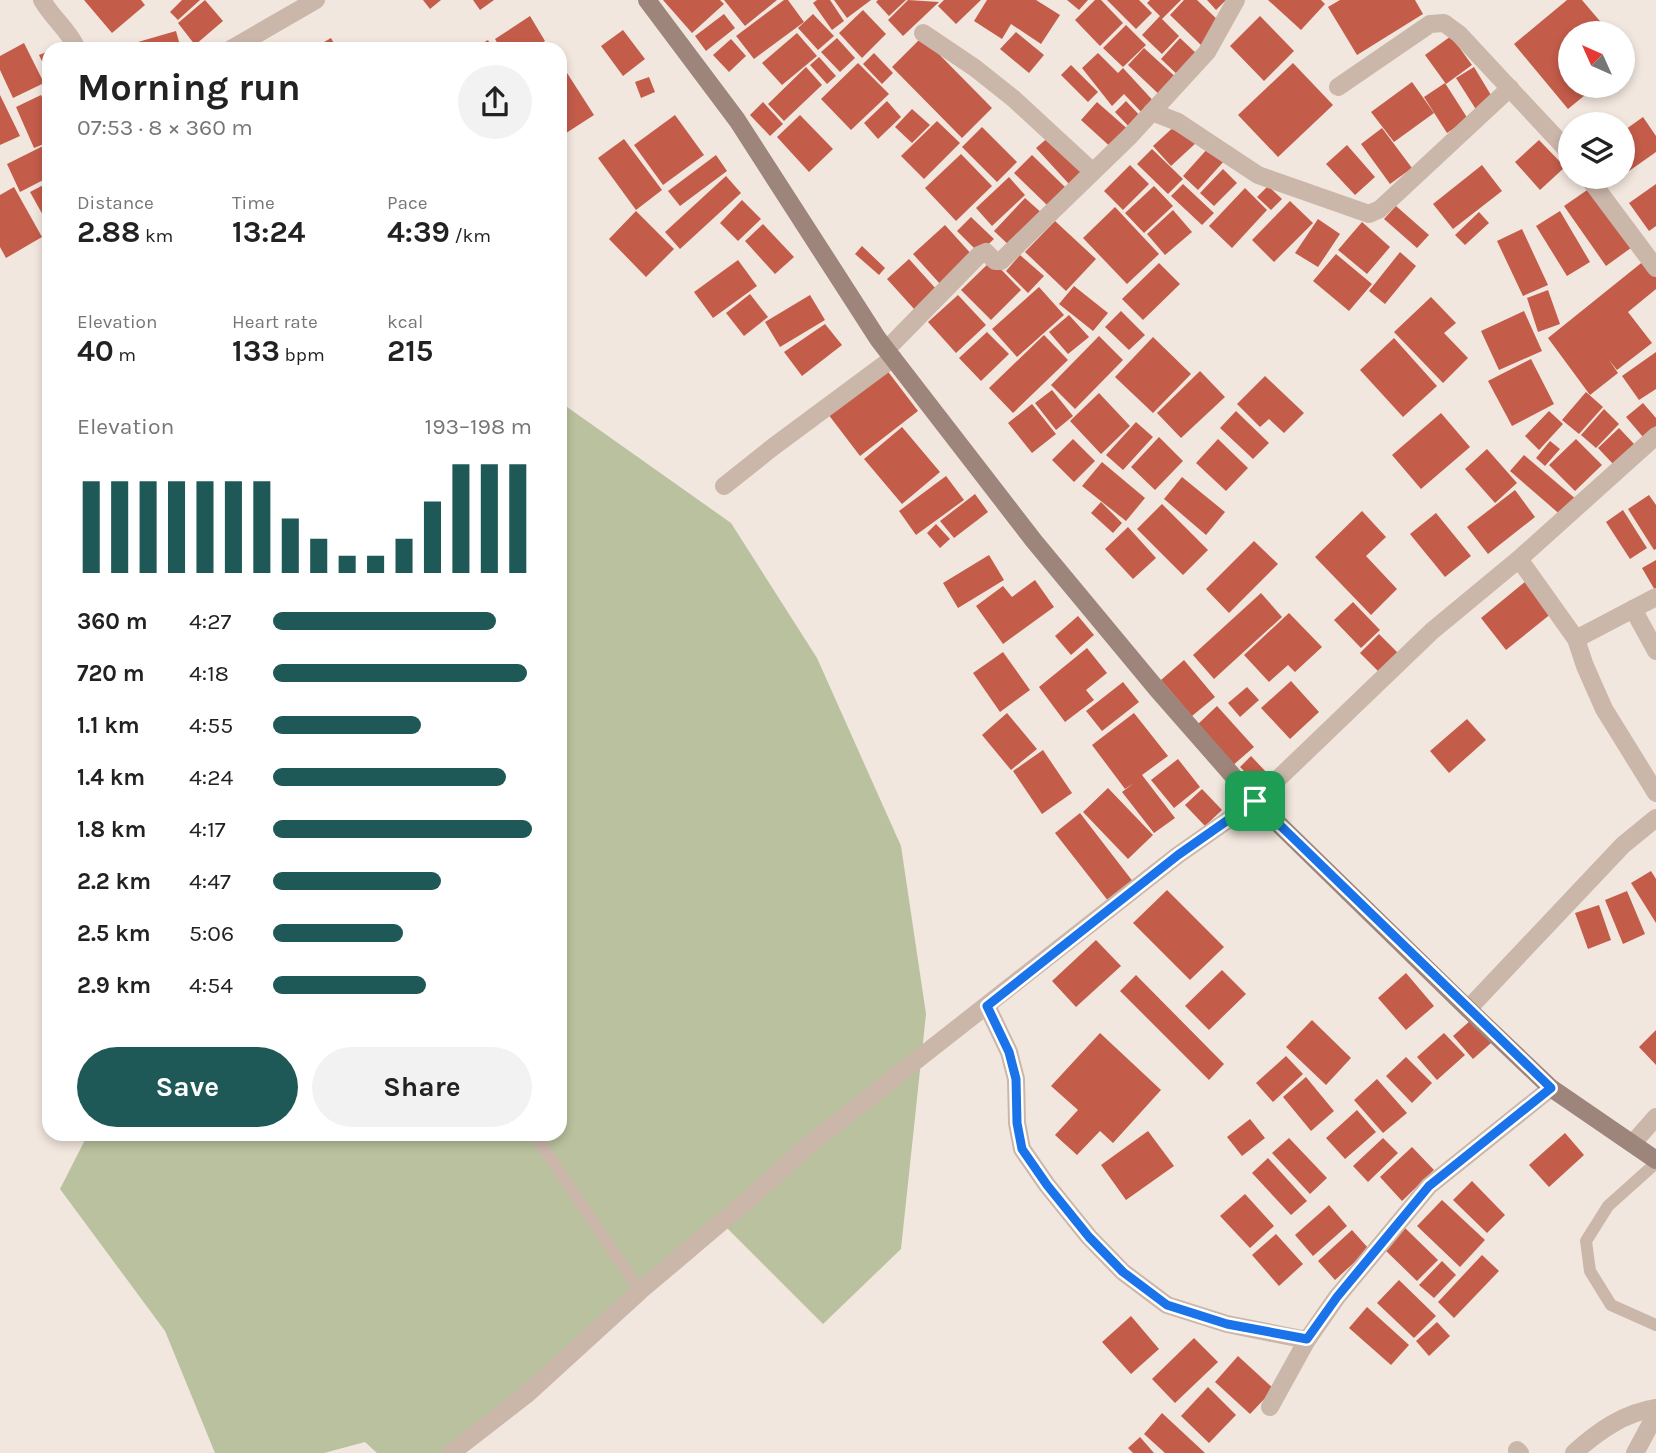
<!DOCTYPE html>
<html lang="en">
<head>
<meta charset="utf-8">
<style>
  body { margin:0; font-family:Karla,sans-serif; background:#f2f2f2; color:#222; height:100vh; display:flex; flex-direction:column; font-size:26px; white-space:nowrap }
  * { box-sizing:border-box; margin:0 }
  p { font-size:23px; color:#767676 }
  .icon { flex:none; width:38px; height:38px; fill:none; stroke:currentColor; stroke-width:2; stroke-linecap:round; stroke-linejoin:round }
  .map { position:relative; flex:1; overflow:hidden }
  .drawer { position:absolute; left:42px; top:42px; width:525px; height:1099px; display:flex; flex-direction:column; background:#fff; border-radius:21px; box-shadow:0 4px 10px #0003 }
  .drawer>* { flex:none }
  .needle { width:46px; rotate:315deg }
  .tools { position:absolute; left:1558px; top:21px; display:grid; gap:14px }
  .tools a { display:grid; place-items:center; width:77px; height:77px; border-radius:50%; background:#fff; box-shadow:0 4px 10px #0003; font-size:35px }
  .pin { position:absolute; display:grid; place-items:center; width:60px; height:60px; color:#fff; margin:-30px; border-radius:14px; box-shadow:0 4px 10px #0006 }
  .round { display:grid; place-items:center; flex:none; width:74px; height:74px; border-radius:37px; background:#f2f2f2 }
  .overview { display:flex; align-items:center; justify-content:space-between; height:119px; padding:0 35px }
  h1 { font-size:38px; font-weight:700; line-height:52px }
  .figures { display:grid; grid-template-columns:repeat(3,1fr); gap:10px; height:119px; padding:7px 35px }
  .figures div { display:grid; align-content:center }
  .figures b { font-size:30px; font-weight:700 }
  .figures small { font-size:19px; font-weight:400 }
  .figures p { font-size:19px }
  .chart { height:196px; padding:14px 35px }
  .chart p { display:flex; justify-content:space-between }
  .chart svg { width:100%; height:126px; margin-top:7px; stroke:#1f5957; stroke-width:6 }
  .action { display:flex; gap:14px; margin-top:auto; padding:14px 35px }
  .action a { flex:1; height:80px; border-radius:42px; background:#1f5957; color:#fff; font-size:28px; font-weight:700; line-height:80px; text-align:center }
  .action a+a { background:#f2f2f2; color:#222 }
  ul { padding:0 35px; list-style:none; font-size:23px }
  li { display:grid; grid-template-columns:112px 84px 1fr; align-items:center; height:52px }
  li i { height:18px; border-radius:9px; background:#1f5957 }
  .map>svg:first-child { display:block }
</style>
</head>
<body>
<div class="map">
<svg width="1656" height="1453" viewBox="0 0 1656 1453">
  <rect width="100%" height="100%" fill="#f2e7de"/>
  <!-- green -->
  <polygon fill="#b9c19e" points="560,402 731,523 817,658 901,846 926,1014 901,1249 823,1324 727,1228 462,1453 377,1453 365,1442 324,1453 215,1453 165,1331 60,1189 88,1134 560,1134"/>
  <!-- building -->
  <g fill="#c45c4a">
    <polygon points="84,0 141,0 145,5 112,33"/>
    <polygon points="182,0 200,0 178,20 170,12"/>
    <polygon points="205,0 223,21 195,45 178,23"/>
    <polygon points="423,0 441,0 430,9"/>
    <polygon points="473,0 494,0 480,10"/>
    <polygon points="663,0 720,0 724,4 692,33"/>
    <polygon points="724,0 777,0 745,26"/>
    <polygon points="784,0 788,0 804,22 754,59 736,36"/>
    <polygon points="817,0 830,0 844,21 832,30 813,3"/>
    <polygon points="834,0 871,0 847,18"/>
    <polygon points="878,0 906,0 889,16 876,2"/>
    <polygon points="908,0 939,2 903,36 888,20"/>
    <polygon points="944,0 981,0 956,24 938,6"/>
    <polygon points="987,0 1036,0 1060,15 1041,44 1011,24 1002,39 974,21"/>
    <polygon points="1067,0 1088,0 1079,10"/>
    <polygon points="1095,0 1101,0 1123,23 1100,46 1075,20"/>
    <polygon points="1107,0 1139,0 1152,13 1136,29"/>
    <polygon points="1150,0 1181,0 1162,19 1179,36 1162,54 1142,35 1160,16 1147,3"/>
    <polygon points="1184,0 1197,0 1222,24 1201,45 1170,15"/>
    <polygon points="1207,0 1226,0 1216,10"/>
    <polygon points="1268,0 1321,0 1325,4 1301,30"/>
    <polygon points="1340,0 1415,0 1423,14 1357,55 1328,7"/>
    <polygon points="1567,0 1582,0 1610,33 1570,33 1570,86 1596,86 1568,109 1514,44"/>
    <polygon points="863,10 886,34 862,58 839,33"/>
    <polygon points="724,14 735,28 706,51 695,36"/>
    <polygon points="813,14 834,36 818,50 798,28"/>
    <polygon points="530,16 545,41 532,49 501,49 495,39"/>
    <polygon points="1260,16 1294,51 1264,81 1230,46"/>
    <polygon points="1126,25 1146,45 1123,67 1103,48"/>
    <polygon points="623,30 645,59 623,76 601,46"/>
    <polygon points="176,31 181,49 132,49 131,44"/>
    <polygon points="1016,32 1044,55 1029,73 1000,49"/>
    <polygon points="797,33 817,56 782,85 762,63"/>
    <polygon points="1451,36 1472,65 1446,84 1425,55"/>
    <polygon points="922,37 992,108 962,138 892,67"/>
    <polygon points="331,38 337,49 312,49"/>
    <polygon points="837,38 855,58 840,72 821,52"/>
    <polygon points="1180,38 1200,57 1181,78 1161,59"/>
    <polygon points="731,39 746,56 729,72 713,55"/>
    <polygon points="488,40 493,49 472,49"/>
    <polygon points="24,43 44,83 13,98 0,70 0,56"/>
    <polygon points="1144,48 1180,81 1164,99 1128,65"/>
    <polygon points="49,51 49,76 39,55"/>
    <polygon points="874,53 893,73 882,84 863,64"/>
    <polygon points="1098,53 1118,73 1123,68 1158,106 1146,117 1124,94 1112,106 1082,68"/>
    <polygon points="819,57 836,76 827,84 810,65"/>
    <polygon points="560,62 594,115 560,137"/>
    <polygon points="858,63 889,94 851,130 821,99"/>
    <polygon points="1293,63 1333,105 1278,157 1238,115"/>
    <polygon points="1071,65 1098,92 1088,102 1061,75"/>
    <polygon points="806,67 822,85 784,121 768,104"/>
    <polygon points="1474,67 1494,100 1477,111 1456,78"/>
    <polygon points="649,77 655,92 641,98 635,82"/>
    <polygon points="1412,82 1434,113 1394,142 1371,112"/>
    <polygon points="1445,83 1468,119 1447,133 1424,97"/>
    <polygon points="0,95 20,136 0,145"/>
    <polygon points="41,95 49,113 49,142 34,148 16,107"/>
    <polygon points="887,101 901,117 878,139 864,123"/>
    <polygon points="1126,101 1144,120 1133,131 1115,112"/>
    <polygon points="763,102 783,124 770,136 750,115"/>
    <polygon points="1097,102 1131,132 1114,150 1081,120"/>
    <polygon points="912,109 930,125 912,143 895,127"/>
    <polygon points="675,115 704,155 663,185 634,145"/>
    <polygon points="800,115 833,149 809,172 777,137"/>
    <polygon points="1643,117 1656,136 1656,152 1622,176 1622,132"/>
    <polygon points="937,121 960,143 924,179 901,156"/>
    <polygon points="1178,123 1197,142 1171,166 1153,146"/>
    <polygon points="982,127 1017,162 997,182 962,147"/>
    <polygon points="1382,128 1412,168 1390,184 1361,144"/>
    <polygon points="1050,136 1083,172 1069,184 1036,148"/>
    <polygon points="624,139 662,190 636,210 598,158"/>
    <polygon points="1539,140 1565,167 1540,190 1515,162"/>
    <polygon points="47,144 49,177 20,192 7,164"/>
    <polygon points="1347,145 1375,177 1355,195 1326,164"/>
    <polygon points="1209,147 1225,160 1198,190 1183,176"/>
    <polygon points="1152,149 1183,179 1168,194 1137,164"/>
    <polygon points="961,154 992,186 956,221 925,188"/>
    <polygon points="716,155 727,171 680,206 668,191"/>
    <polygon points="1032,155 1065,187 1047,205 1014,173"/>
    <polygon points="1130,165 1149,184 1123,210 1104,191"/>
    <polygon points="1482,165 1502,191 1453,229 1433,204"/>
    <polygon points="1223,169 1237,183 1214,206 1200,193"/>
    <polygon points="726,176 741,193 680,249 665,232"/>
    <polygon points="1009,177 1025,195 992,226 976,208"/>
    <polygon points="49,182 49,226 30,192"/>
    <polygon points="1183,184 1214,213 1202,225 1171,196"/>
    <polygon points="1656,184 1656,226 1649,231 1629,203"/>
    <polygon points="1154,186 1173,206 1144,233 1125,213"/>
    <polygon points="1268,186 1282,199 1271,210 1257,197"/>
    <polygon points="1593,186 1635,245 1606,266 1564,206"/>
    <polygon points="14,187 42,237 6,258 0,247 0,195"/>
    <polygon points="1245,188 1267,210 1232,248 1209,226"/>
    <polygon points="1025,198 1044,215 1013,249 994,231"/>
    <polygon points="742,200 761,219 738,241 720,223"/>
    <polygon points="1290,201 1313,223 1274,262 1252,240"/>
    <polygon points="1396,206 1429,235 1417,248 1384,219"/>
    <polygon points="1115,207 1159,254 1127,284 1083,238"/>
    <polygon points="1173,210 1192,232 1165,255 1147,234"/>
    <polygon points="636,211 674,249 646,277 609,239"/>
    <polygon points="1560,211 1590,262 1567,276 1536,226"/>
    <polygon points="1479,212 1489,223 1465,245 1455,235"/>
    <polygon points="971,217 994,239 979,253 957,231"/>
    <polygon points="1318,219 1340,234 1318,267 1295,253"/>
    <polygon points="1055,221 1096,259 1066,291 1025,252"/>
    <polygon points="1362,222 1390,247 1367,274 1338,250"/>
    <polygon points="763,224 794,257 775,274 745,241"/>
    <polygon points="945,225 973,256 941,285 913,254"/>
    <polygon points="1522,229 1548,285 1523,296 1497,241"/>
    <polygon points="862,246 885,268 879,275 855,254"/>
    <polygon points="1400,252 1416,266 1385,304 1369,291"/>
    <polygon points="1336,254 1372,284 1349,311 1313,281"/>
    <polygon points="1020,255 1044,276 1028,293 1006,271"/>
    <polygon points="909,259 937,290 915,310 887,279"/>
    <polygon points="738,260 757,286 713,318 694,292"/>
    <polygon points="992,260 1021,290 991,320 961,290"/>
    <polygon points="1645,260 1656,274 1656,289 1628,312 1652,343 1617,370 1609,360 1618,373 1590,395 1548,338"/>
    <polygon points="1159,263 1180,284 1143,320 1122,299"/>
    <polygon points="1074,286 1108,313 1093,331 1059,304"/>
    <polygon points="1039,287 1064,315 1017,357 992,329"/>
    <polygon points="1548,290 1560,324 1538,332 1527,298"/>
    <polygon points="750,294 768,317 744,336 726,313"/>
    <polygon points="810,295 825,320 780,347 765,322"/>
    <polygon points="958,295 986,325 956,353 928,322"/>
    <polygon points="1431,297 1456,323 1444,333 1468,358 1443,383 1394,332"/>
    <polygon points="1121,311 1145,335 1129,350 1105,327"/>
    <polygon points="1524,311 1542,351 1499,370 1481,331"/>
    <polygon points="1069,315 1089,337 1068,354 1049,332"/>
    <polygon points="825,324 842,345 802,376 784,352"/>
    <polygon points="987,332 1009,354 981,381 959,358"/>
    <polygon points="1044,335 1068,360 1013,413 989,388"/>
    <polygon points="1099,336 1123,360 1075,409 1051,385"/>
    <polygon points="1153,337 1191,374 1153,413 1115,377"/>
    <polygon points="1394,338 1437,386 1403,417 1360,370"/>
    <polygon points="1656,352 1656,389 1639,400 1622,376"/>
    <polygon points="1531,359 1554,404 1512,426 1488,381"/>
    <polygon points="886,369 918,411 860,456 828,414"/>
    <polygon points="1200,371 1225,397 1181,438 1157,413"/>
    <polygon points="1265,376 1304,413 1284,433 1269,419 1260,427 1237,404"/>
    <polygon points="1052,390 1073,416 1056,430 1035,403"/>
    <polygon points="1586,392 1603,407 1579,434 1562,420"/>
    <polygon points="1099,393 1130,426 1101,454 1070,421"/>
    <polygon points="1643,403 1656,418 1656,426 1643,437 1626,417"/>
    <polygon points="1032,404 1056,434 1032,453 1008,423"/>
    <polygon points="1604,409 1619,424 1596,448 1581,435"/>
    <polygon points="1236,411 1269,443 1253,459 1220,428"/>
    <polygon points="1549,411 1563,424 1539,450 1525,436"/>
    <polygon points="1441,413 1470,447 1421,489 1392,455"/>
    <polygon points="1136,422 1153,437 1123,470 1106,455"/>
    <polygon points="902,427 940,472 902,504 864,459"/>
    <polygon points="1619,428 1635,445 1614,465 1598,448"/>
    <polygon points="1159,437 1183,461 1155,490 1131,467"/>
    <polygon points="1073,439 1095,461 1074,482 1052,460"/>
    <polygon points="1218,439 1248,468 1226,491 1196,463"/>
    <polygon points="1576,439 1602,465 1575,491 1549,465"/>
    <polygon points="1550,441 1560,449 1545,466 1536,458"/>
    <polygon points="1487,449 1517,483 1495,503 1465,469"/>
    <polygon points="1524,455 1577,500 1563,517 1510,471"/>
    <polygon points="1102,462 1145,498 1126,521 1082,486"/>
    <polygon points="946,476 964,500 916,535 899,511"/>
    <polygon points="1182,477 1225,512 1206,535 1164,499"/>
    <polygon points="1515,490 1535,517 1488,554 1467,527"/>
    <polygon points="975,494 988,512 954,538 940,521"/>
    <polygon points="1649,495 1656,505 1656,549 1654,550 1628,509"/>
    <polygon points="1101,502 1122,523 1113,533 1091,513"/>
    <polygon points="1162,504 1208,550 1183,575 1137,529"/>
    <polygon points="1623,510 1647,548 1630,559 1606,522"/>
    <polygon points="1362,511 1386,537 1366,556 1397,589 1371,615 1315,557"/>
    <polygon points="1436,513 1471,556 1445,577 1410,534"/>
    <polygon points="936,524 950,539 940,548 927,533"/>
    <polygon points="1128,527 1156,558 1133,579 1105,549"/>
    <polygon points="1254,541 1278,564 1229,613 1206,589"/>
    <polygon points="989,555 1004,580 958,608 943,583"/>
    <polygon points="1656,560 1656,592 1642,568"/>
    <polygon points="1035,580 1054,607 1003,644 976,606 1003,586 1012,597"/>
    <polygon points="1526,581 1552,613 1506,650 1481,618"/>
    <polygon points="1261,593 1282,617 1214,679 1193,655"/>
    <polygon points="1353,602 1380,630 1361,648 1334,620"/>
    <polygon points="1289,613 1322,647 1295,672 1288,665 1269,682 1244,655"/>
    <polygon points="1078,616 1094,635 1071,655 1055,636"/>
    <polygon points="1379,634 1400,655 1381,674 1360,653"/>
    <polygon points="1087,648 1107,673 1086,690 1094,700 1065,722 1039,687"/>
    <polygon points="1003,652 1030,690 1000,712 973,673"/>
    <polygon points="1184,660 1215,697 1192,716 1161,680"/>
    <polygon points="1291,681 1319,712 1290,739 1261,708"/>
    <polygon points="1123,682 1139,702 1102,731 1086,711"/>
    <polygon points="1247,687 1259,700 1240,717 1228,703"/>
    <polygon points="1217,706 1254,747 1232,766 1196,726"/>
    <polygon points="1007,713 1037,749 1011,770 982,735"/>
    <polygon points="1134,713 1168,756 1142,775 1175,818 1154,833 1122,792 1134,783 1125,789 1092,745"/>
    <polygon points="1467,719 1486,740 1449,773 1430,751"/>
    <polygon points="1043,750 1072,793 1042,814 1013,771"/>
    <polygon points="1251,756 1267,773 1256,783 1240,767"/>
    <polygon points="1178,759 1200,787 1174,808 1151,780"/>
    <polygon points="1108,788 1153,835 1128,859 1083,812"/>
    <polygon points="1202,789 1222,810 1205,826 1185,805"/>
    <polygon points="1080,813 1134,883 1109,902 1055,833"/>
    <polygon points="1651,871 1656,879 1656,923 1631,883"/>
    <polygon points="1167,890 1224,947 1190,980 1133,923"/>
    <polygon points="1627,891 1645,934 1623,944 1605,900"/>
    <polygon points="1599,905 1611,940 1588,949 1575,913"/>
    <polygon points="1096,940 1121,966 1076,1007 1052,981"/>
    <polygon points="1222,970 1246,994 1209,1030 1185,1006"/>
    <polygon points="1406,973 1434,1006 1406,1030 1378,998"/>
    <polygon points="1136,975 1224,1064 1209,1080 1120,991"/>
    <polygon points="1312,1020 1351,1058 1326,1085 1286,1047"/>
    <polygon points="1471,1020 1491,1043 1473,1059 1453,1036"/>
    <polygon points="1656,1030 1656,1065 1639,1047"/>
    <polygon points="1100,1033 1161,1090 1113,1143 1100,1131 1077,1155 1055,1135 1078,1110 1051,1086"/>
    <polygon points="1444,1033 1465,1055 1437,1080 1417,1057"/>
    <polygon points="1286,1056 1303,1074 1273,1102 1256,1083"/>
    <polygon points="1406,1057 1432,1083 1412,1103 1386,1076"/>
    <polygon points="1306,1077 1334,1111 1311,1131 1283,1097"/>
    <polygon points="1377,1079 1407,1113 1383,1133 1354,1100"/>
    <polygon points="1357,1110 1376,1132 1345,1159 1326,1138"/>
    <polygon points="1250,1119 1265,1138 1242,1156 1227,1137"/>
    <polygon points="1148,1131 1174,1166 1126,1200 1101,1165"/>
    <polygon points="1565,1133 1584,1155 1549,1187 1529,1165"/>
    <polygon points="1289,1138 1327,1178 1310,1194 1272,1153"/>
    <polygon points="1383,1138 1398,1153 1368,1182 1353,1166"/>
    <polygon points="1412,1147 1434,1170 1402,1201 1380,1177"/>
    <polygon points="1268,1158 1307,1201 1291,1215 1252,1173"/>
    <polygon points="1472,1181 1505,1215 1487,1233 1453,1200"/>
    <polygon points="1245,1194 1274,1226 1250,1248 1220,1216"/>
    <polygon points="1442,1200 1485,1240 1460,1267 1417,1226"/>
    <polygon points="1329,1205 1347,1226 1313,1256 1295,1235"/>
    <polygon points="1405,1228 1438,1260 1417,1281 1384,1249"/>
    <polygon points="1352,1230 1369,1249 1335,1280 1318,1261"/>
    <polygon points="1276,1234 1303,1264 1279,1286 1252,1255"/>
    <polygon points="1482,1255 1499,1271 1454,1318 1438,1302"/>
    <polygon points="1442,1261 1456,1275 1434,1298 1419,1285"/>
    <polygon points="1399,1280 1436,1316 1414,1338 1377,1303"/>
    <polygon points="1367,1307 1409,1345 1391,1365 1349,1328"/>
    <polygon points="1131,1316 1159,1349 1131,1374 1102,1342"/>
    <polygon points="1437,1322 1450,1336 1429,1356 1416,1341"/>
    <polygon points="1194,1338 1218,1362 1175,1403 1152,1379"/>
    <polygon points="1238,1356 1274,1389 1250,1414 1215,1382"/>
    <polygon points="1208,1387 1236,1415 1209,1443 1181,1416"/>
    <polygon points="1162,1413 1205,1453 1165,1453 1144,1434"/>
    <polygon points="1140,1437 1154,1453 1133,1453 1128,1448"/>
  </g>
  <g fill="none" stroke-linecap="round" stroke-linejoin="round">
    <!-- lane -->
    <g stroke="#cbb6aa" stroke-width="12">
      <polyline points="534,1134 640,1291"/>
      <polyline points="1656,1163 1608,1206 1586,1241 1590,1271 1611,1305 1656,1325"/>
    </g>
    <!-- street -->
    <g stroke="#cbb6aa" stroke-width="18">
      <path d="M 42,0 C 52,18 69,30 77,49"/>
      <polyline points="923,33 975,68 1014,99 1093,172"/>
      <polyline points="231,49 316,0"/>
      <polyline points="1338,87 1430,24 1444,23 1459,34 1570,153"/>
      <polyline points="1152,112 1178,122 1258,175 1369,214 1380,209 1510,88"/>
      <polyline points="1588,177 1656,268"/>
      <polyline points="887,349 979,255 986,252 995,261 1001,261 1130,136 1207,52 1236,0"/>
      <polyline points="724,486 773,447 893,358"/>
      <polyline points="1519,559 1576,639 1585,666 1604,709 1656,793"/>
      <polyline points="1633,609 1656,651"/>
      <polyline points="1576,639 1656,597"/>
      <polyline points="987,1006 1009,1052 1016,1079 1017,1123 1022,1149 1047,1185 1089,1237 1123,1272 1167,1305 1227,1324 1307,1340"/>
      <polyline points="1468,1009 1623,845 1656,818"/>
      <polyline points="1633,1143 1656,1117"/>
      <polyline points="1270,1407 1307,1340 1337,1297 1429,1186 1551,1088"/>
      <polyline points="1517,1450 1520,1453"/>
      <polyline points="451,1453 526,1395 640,1291 750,1198 811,1143 1178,855 1255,801 1432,631 1519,559 1656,436"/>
      <path d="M 1574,1453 C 1598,1431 1624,1413 1656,1408"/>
      <polyline points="1635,1453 1656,1414"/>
    </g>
    <!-- secondary -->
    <polyline stroke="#9e857b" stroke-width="18" points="647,0 737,120 878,339 1034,541 1156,688 1255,801 1468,1009 1551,1088 1656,1160"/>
  </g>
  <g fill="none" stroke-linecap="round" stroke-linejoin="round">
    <!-- route casing -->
    <g stroke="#fff" stroke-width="14">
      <polygon id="route" points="1255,801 1551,1088 1429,1186 1337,1297 1307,1339 1227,1324 1167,1305 1123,1272 1089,1237 1047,1185 1022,1149 1017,1123 1016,1079 1009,1052 987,1006 1178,855"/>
    </g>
    <!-- route -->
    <use href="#route" stroke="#1a73e8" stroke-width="9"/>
  </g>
</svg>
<div class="tools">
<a><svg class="needle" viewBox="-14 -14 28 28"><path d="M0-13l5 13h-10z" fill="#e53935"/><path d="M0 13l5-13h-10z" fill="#767676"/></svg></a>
<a><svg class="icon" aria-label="layers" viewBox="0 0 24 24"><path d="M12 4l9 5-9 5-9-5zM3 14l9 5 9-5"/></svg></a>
</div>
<div class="pin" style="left:1255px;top:801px;background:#1e9e55"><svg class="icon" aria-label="arrive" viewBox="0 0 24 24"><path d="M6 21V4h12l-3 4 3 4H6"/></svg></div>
<section class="drawer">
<div class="overview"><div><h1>Morning run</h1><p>07:53 · 8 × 360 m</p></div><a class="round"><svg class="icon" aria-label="share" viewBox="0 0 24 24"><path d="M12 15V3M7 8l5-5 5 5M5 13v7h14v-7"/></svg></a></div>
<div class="figures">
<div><p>Distance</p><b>2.88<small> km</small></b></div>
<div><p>Time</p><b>13:24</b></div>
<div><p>Pace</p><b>4:39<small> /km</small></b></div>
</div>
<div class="figures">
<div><p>Elevation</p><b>40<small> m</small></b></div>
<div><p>Heart rate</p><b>133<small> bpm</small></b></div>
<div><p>kcal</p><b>215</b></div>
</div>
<div class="chart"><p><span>Elevation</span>193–198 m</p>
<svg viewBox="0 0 160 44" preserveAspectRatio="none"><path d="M5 44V12M15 44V12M25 44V12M35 44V12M45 44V12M55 44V12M65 44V12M75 44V25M85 44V32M95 44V38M105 44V38M115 44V32M125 44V19M135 44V6M145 44V6M155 44V6"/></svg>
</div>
<ul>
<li><b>360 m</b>4:27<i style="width:86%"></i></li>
<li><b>720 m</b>4:18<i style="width:98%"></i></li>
<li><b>1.1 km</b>4:55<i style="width:57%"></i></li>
<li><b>1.4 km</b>4:24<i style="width:90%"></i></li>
<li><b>1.8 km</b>4:17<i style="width:100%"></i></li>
<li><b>2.2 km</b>4:47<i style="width:65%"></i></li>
<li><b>2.5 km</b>5:06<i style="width:50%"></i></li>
<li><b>2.9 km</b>4:54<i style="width:59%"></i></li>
</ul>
<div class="action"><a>Save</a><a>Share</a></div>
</section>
</div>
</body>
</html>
